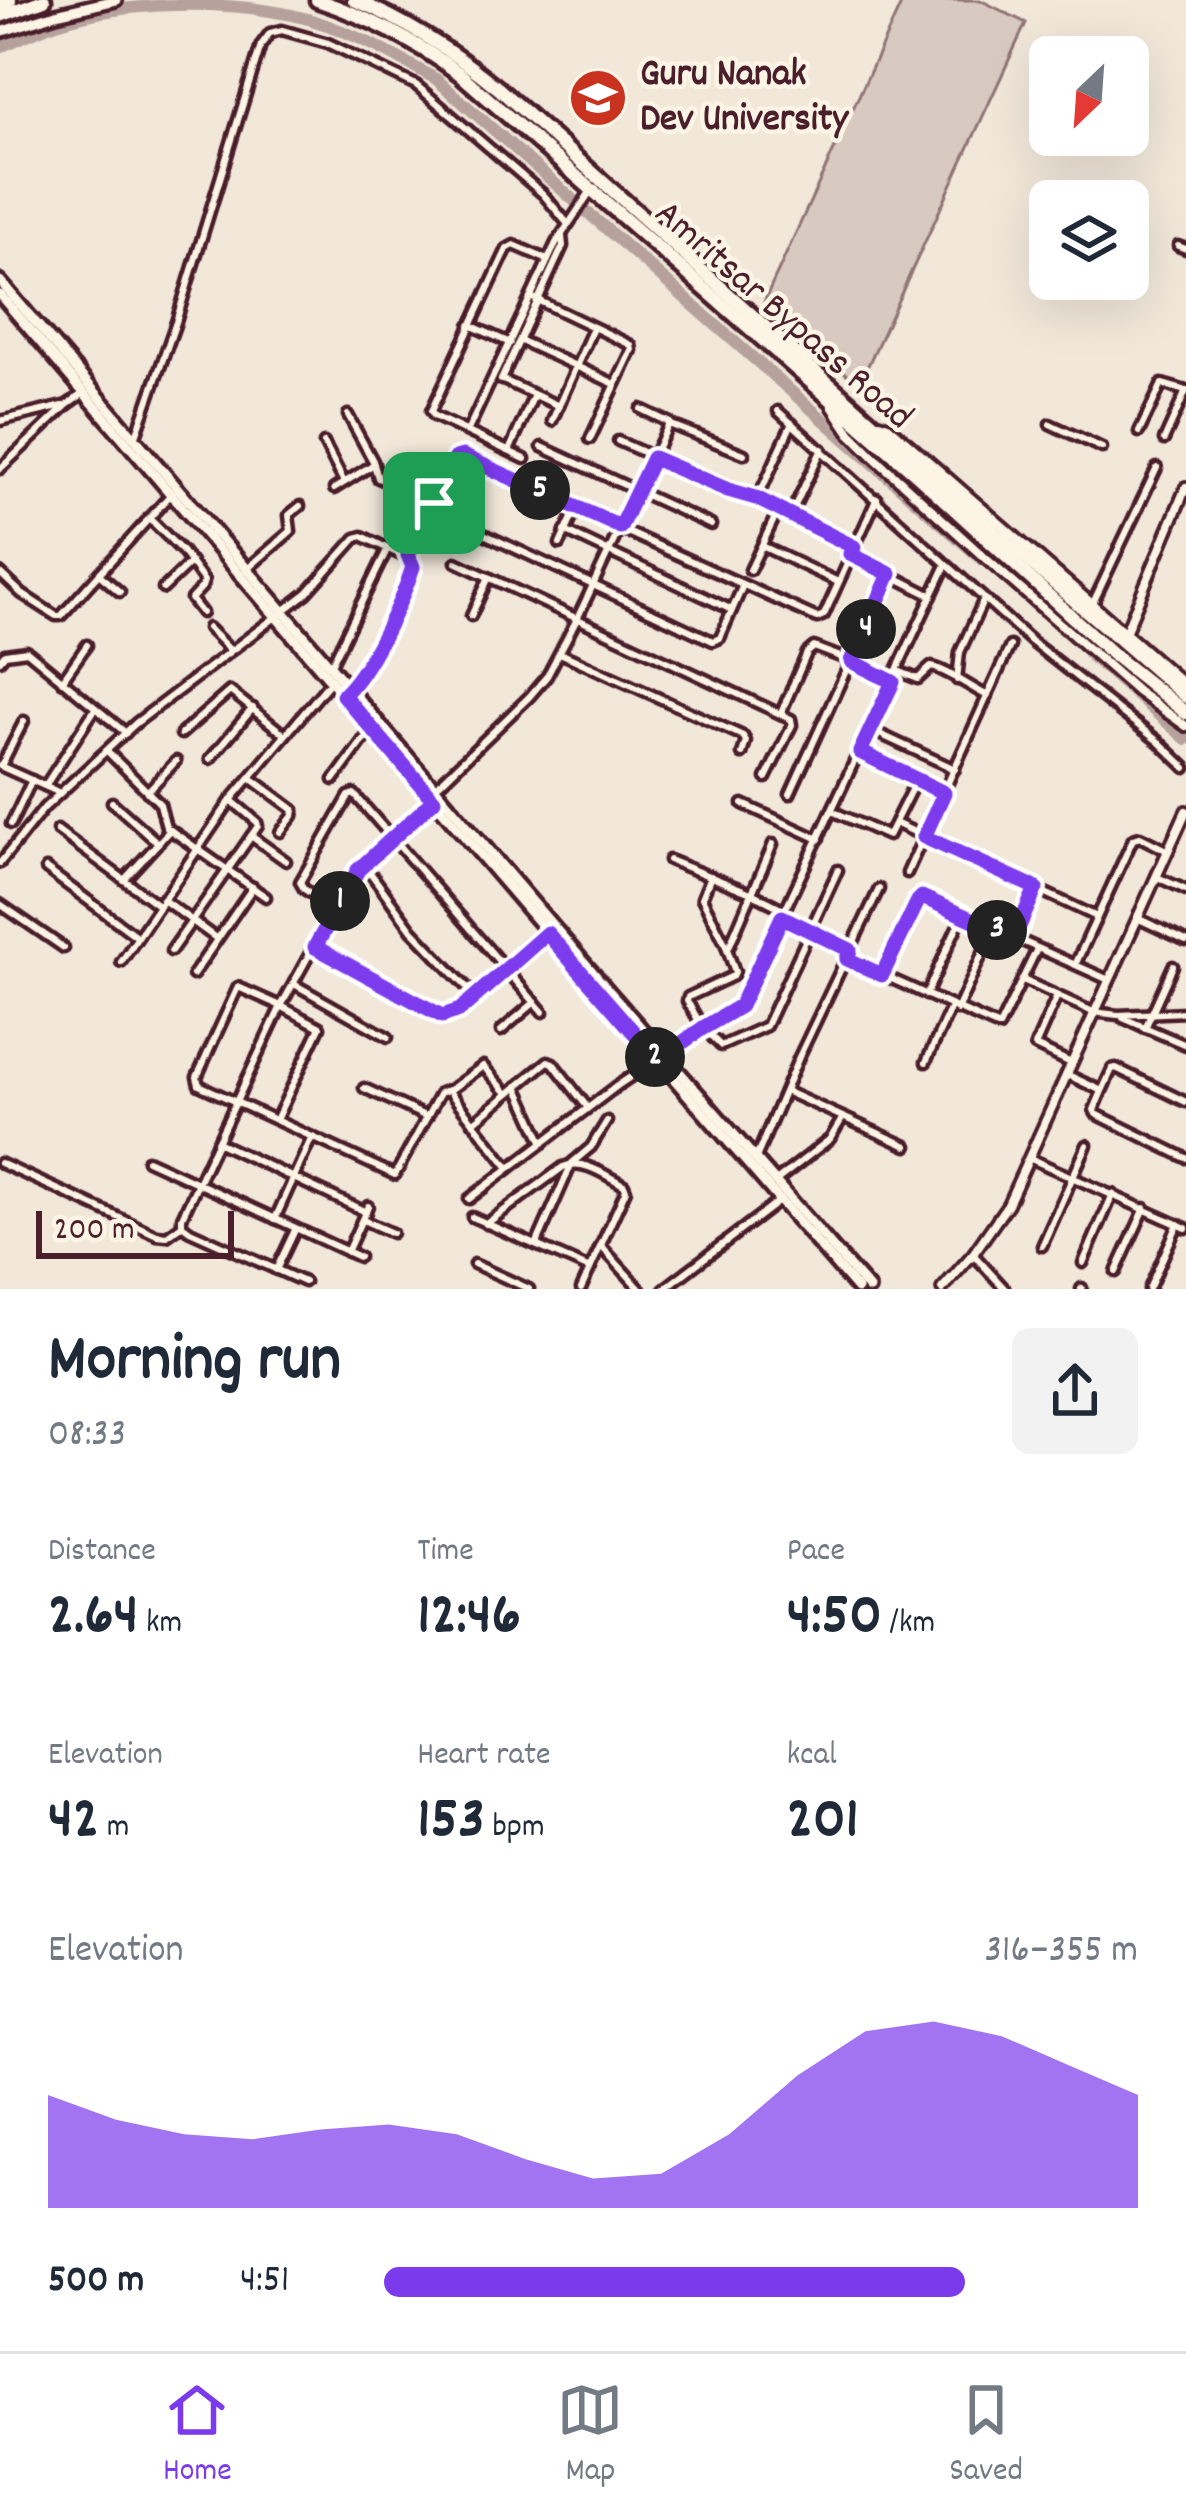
<!DOCTYPE html>
<html lang="en">
<head>
<meta charset="utf-8">
<style>
  body { margin:0; font-family:Dekko,sans-serif; background:#f2f2f3; color:#1f2937; height:100vh; display:flex; flex-direction:column; font-size:45px; white-space:nowrap }
  * { box-sizing:border-box; margin:0 }
  p { font-size:39px; color:#747a83 }
  .icon { flex:none; width:66px; height:66px; fill:none; stroke:currentColor; stroke-width:2; stroke-linecap:round; stroke-linejoin:round }
  .map { position:relative; height:1289px; overflow:hidden }
  .side { display:flex; flex-direction:column; background:#fff; flex:1 }
  .side>* { flex:none }
  .needle { width:78px; rotate:205deg }
  .tools { position:absolute; left:1029px; top:36px; display:grid; gap:24px }
  .tools a { display:grid; place-items:center; width:120px; height:120px; border-radius:18px; background:#fff; box-shadow:0 12px 48px #0002; font-size:60px }
  .scale { position:absolute; left:36px; bottom:30px; width:198px; box-sizing:border-box; padding-left:12px; border:6px solid #4a1f2b; border-top:0; font-size:33px; line-height:42px; white-space:nowrap; color:#4a1f2b; -webkit-text-stroke:9px #fcf5e5; paint-order:stroke }
  .pin { position:absolute; display:grid; place-items:center; width:102px; height:102px; color:#fff; margin:-51px; border-radius:24px; box-shadow:0 6px 18px #0006 }
  .km { position:absolute; width:60px; height:60px; margin:-30px; border-radius:50%; background:#222; color:#fff; font-size:33px; line-height:60px; text-align:center }
  .round { display:grid; place-items:center; flex:none; width:126px; height:126px; border-radius:18px; background:#f2f2f3 }
  .summary { display:flex; align-items:center; justify-content:space-between; height:204px; padding:0 48px }
  h1 { font-size:66px; font-weight:800; line-height:90px }
  .figures { display:grid; grid-template-columns:repeat(3,1fr); gap:18px; height:204px; padding:12px 48px }
  .figures div { display:grid; align-content:center }
  .figures b { font-size:60px; font-weight:800 }
  .figures small { font-size:33px; font-weight:400 }
  .figures p { font-size:33px }
  .chart { height:336px; padding:24px 48px }
  .chart p { display:flex; justify-content:space-between }
  .chart svg { width:100%; height:216px; margin-top:12px; fill:#7c3aed; opacity:.7 }
  ul { padding:0 48px; list-style:none; font-size:39px }
  li { display:grid; grid-template-columns:192px 144px 1fr; align-items:center; height:90px }
  li i { height:30px; border-radius:15px; background:#7c3aed }
  .menu { display:flex; justify-content:space-around; align-items:center; height:168px; border-top:3px solid #e0e1e3; background:#fff; font-size:33px; color:#747a83 }
  .menu a { display:grid; justify-items:center; gap:6px }
  .menu .selected { color:#7c3aed }
  .map>svg:first-child { display:block }
</style>
</head>
<body>
<div class="map">
<svg width="1186" height="1289" viewBox="0 0 1186 1289">
  <rect width="100%" height="100%" fill="#f1e8da"/>
  <filter id="ink" filterUnits="userSpaceOnUse"><feTurbulence type="fractalNoise" baseFrequency=".00833" numOctaves="2"/><feDisplacementMap in="SourceGraphic" scale="24" xChannelSelector="R" yChannelSelector="G"/><feConvolveMatrix kernelMatrix="1 2 1 2 8 2 1 2 1" color-interpolation-filters="sRGB"/></filter>
  <g filter="url(#ink)">
    <!-- green -->
    <polygon fill="#d8cac0" stroke="#917476" stroke-width="3" points="903,0 980,0 1026,23 859,385 764,302"/>
    <g fill="none" stroke-linecap="round" stroke-linejoin="round">
      <!-- river -->
      <g stroke="#b6a19c" stroke-width="12">
        <path d="M 0,47 C 20,39 40,28 60,22 C 129,1 222,0 292,15 C 343,26 390,53 436,79 L 984,561"/>
        <polyline points="1089,654 1186,739"/>
      </g>
      <!-- minor casing -->
      <g stroke="#4a1f2b" stroke-width="15">
        <g id="minor">
          <polyline points="1178,246 1186,249"/>
          <polyline points="533,298 631,345 632,350 590,439"/>
          <polyline points="470,325 510,343"/>
          <polyline points="521,341 615,384"/>
          <polyline points="501,380 563,246 562,236"/>
          <polyline points="503,380 559,406"/>
          <polyline points="641,409 670,423"/>
          <polyline points="778,411 1032,642 1159,742 1186,768"/>
          <polyline points="348,415 373,461 378,478 435,503"/>
          <polyline points="0,421 63,406"/>
          <polyline points="552,421 593,328"/>
          <polyline points="792,423 757,500 854,547"/>
          <polyline points="1050,424 1102,448"/>
          <polyline points="468,430 556,243 590,192"/>
          <polyline points="1139,432 1162,384 1186,391"/>
          <polyline points="136,436 176,322 261,45 270,33 282,30 328,43 416,85 543,194 567,223"/>
          <polyline points="1164,440 1186,391"/>
          <polyline points="618,441 728,490 756,498"/>
          <polyline points="324,443 344,482"/>
          <polyline points="542,447 711,525"/>
          <polyline points="509,451 534,395"/>
          <polyline points="525,459 434,416 431,411 507,249 514,245 548,260"/>
          <polyline points="478,463 452,513 454,520 713,641 720,638 743,585"/>
          <polyline points="0,469 67,405 84,393"/>
          <polyline points="334,489 374,464"/>
          <polyline points="790,516 822,449"/>
          <polyline points="149,518 182,551 204,581 202,587 191,599 202,613"/>
          <polyline points="565,531 732,610"/>
          <polyline points="560,544 577,507"/>
          <polyline points="762,546 838,582"/>
          <polyline points="850,554 932,596"/>
          <polyline points="456,562 791,719 792,725 766,778"/>
          <polyline points="246,570 291,531 289,515 300,506"/>
          <polyline points="750,570 778,511"/>
          <polyline points="0,573 22,594 56,616 61,616 172,493"/>
          <polyline points="100,575 120,592"/>
          <polyline points="163,589 191,562"/>
          <polyline points="1092,605 1157,468"/>
          <polyline points="471,616 489,577"/>
          <polyline points="208,628 230,650"/>
          <polyline points="560,653 743,736 746,741 742,754"/>
          <polyline points="0,660 5,654 27,651 126,733"/>
          <polyline points="330,667 388,548"/>
          <path d="M 898,671 L 918,679 L 931,667 C 946,669 971,688 988,696"/>
          <polyline points="957,680 960,652 984,599"/>
          <polyline points="62,681 87,645"/>
          <path d="M 350,688 C 362,675 414,581 412,566 C 412,562 410,559 409,556"/>
          <polyline points="781,713 807,653 814,647 851,661 893,682"/>
          <polyline points="871,730 955,769"/>
          <polyline points="181,734 230,691 285,735"/>
          <polyline points="107,751 160,804 166,827 266,897"/>
          <polyline points="860,752 943,792"/>
          <polyline points="210,759 253,708"/>
          <polyline points="0,766 60,793"/>
          <polyline points="1,766 24,721"/>
          <polyline points="251,778 294,810 293,816 280,832"/>
          <polyline points="334,780 372,728"/>
          <polyline points="45,786 95,709"/>
          <polyline points="436,787 529,697 547,676 577,619 669,424 744,454"/>
          <polyline points="147,792 176,761"/>
          <polyline points="790,794 890,574"/>
          <polyline points="112,802 158,843"/>
          <polyline points="743,804 819,839"/>
          <polyline points="832,811 888,836 916,780"/>
          <polyline points="895,823 1097,917"/>
          <polyline points="11,824 32,780"/>
          <polyline points="57,830 158,905"/>
          <polyline points="251,836 286,861"/>
          <polyline points="669,860 751,893 785,910"/>
          <polyline points="0,863 44,808 136,723 307,593 356,538 362,536 403,556 408,555 456,459 460,456 817,618 824,615 877,498"/>
          <polyline points="364,864 412,930 475,996"/>
          <polyline points="46,869 136,936"/>
          <polyline points="907,873 1010,646"/>
          <polyline points="711,876 702,898 725,943 735,972 733,976 688,997 687,1001 703,1028 721,1046 766,1026 838,870"/>
          <polyline points="1157,877 1186,890"/>
          <polyline points="124,880 170,830"/>
          <polyline points="162,899 217,939"/>
          <polyline points="0,904 64,948"/>
          <polyline points="335,909 304,889 300,882 349,796 354,794 543,1012"/>
          <polyline points="782,917 849,949"/>
          <polyline points="1137,918 1186,941"/>
          <polyline points="1014,938 1036,888"/>
          <polyline points="315,947 442,1016 460,1010 550,930"/>
          <polyline points="728,949 773,844"/>
          <polyline points="171,951 258,826 257,822 231,800"/>
          <polyline points="847,959 999,1027 1037,949"/>
          <polyline points="121,962 231,800 330,682"/>
          <polyline points="1076,963 1133,839 1140,837 1168,851"/>
          <polyline points="193,975 253,887"/>
          <polyline points="882,975 918,901 924,897 1109,980"/>
          <polyline points="1023,980 1093,1012 1118,1015 1186,1012"/>
          <polyline points="294,984 388,1037"/>
          <polyline points="926,995 963,914"/>
          <polyline points="1057,996 1035,1046 1071,1063"/>
          <polyline points="957,1010 994,928"/>
          <polyline points="1123,1018 1186,1045"/>
          <polyline points="1145,1028 1173,966"/>
          <polyline points="501,1031 535,1002"/>
          <polyline points="926,1062 951,1007"/>
          <polyline points="1066,1074 1102,1091 1094,1110 1096,1114 1186,1158"/>
          <polyline points="517,1086 543,1143"/>
          <polyline points="364,1088 427,1117"/>
          <polyline points="1103,1089 1112,1069 1116,1068 1186,1102"/>
          <polyline points="450,1090 483,1066 507,1093"/>
          <polyline points="785,1091 907,1146"/>
          <polyline points="276,1120 320,1027 281,1006 238,987 197,1077 199,1085 395,1175 440,1093 448,1090 509,1168"/>
          <polyline points="474,1122 548,1061 553,1063 588,1108"/>
          <polyline points="217,1142 366,1212"/>
          <polyline points="756,1158 799,1057 879,889"/>
          <polyline points="1029,1158 1186,1228"/>
          <polyline points="147,1160 359,1257"/>
          <polyline points="0,1163 157,1235 167,1236 182,1225"/>
          <polyline points="776,1181 830,1139 842,1119"/>
          <polyline points="469,1199 617,1086 703,1028 740,1006 946,565"/>
          <polyline points="472,1217 590,1269"/>
          <polyline points="275,1219 312,1137"/>
          <polyline points="363,1220 392,1233"/>
          <path d="M 486,1224 L 563,1167 C 583,1158 605,1175 624,1185 L 626,1190 L 581,1289"/>
          <polyline points="536,1245 572,1163 591,1147 607,1121"/>
          <polyline points="601,1246 640,1289"/>
          <polyline points="1042,1246 1087,1145"/>
          <polyline points="347,1252 368,1206"/>
          <polyline points="973,1254 1005,1289"/>
          <polyline points="1083,1263 1113,1194"/>
          <polyline points="474,1264 529,1289"/>
          <polyline points="276,1270 295,1230"/>
          <polyline points="1116,1272 1145,1208"/>
          <polyline points="304,1282 190,1231 182,1225 182,1217 281,1006 349,882 364,864 434,800"/>
          <polyline points="664,1289 779,1201"/>
          <polyline points="1081,1289 1082,1288"/>
          <polyline points="1149,1289 1178,1224"/>
        </g>
      </g>
      <!-- tertiary casing -->
      <g stroke="#4a1f2b" stroke-width="16">
        <g id="tertiary">
          <polyline points="832,406 850,433 875,458 985,558 1138,692 1186,726"/>
          <polyline points="879,423 888,426 1186,686"/>
          <polyline points="1125,633 1186,487"/>
          <polyline points="942,1289 973,1254 1008,1204 1186,811"/>
        </g>
      </g>
      <!-- secondary casing -->
      <g stroke="#4a1f2b" stroke-width="18">
        <g id="secondary">
          <polyline points="0,32 56,14 116,0"/>
          <polyline points="0,281 608,990 869,1289"/>
          <polyline points="0,295 600,994 857,1289"/>
        </g>
      </g>
      <!-- trunk casing -->
      <g stroke="#4a1f2b" stroke-width="21">
        <g id="trunk">
          <path d="M 317,0 C 368,17 417,42 460,74 L 918,476 L 1116,657 L 1186,713"/>
          <path d="M 354,0 C 407,21 455,53 499,89 L 996,533 L 1186,697"/>
          <polyline points="0,4 10,0"/>
          <polyline points="0,16 44,0"/>
        </g>
      </g>
      <!-- minor -->
      <use href="#minor" stroke="#fcf5e5" stroke-width="6"/>
      <!-- tertiary -->
      <use href="#tertiary" stroke="#fcf5e5" stroke-width="8"/>
      <!-- secondary -->
      <use href="#secondary" stroke="#fcf5e5" stroke-width="9"/>
      <!-- trunk -->
      <use href="#trunk" stroke="#fcf5e5" stroke-width="12"/>
    </g>
  </g>
  <g fill="none" stroke-linecap="round" stroke-linejoin="round" filter="url(#ink)">
    <!-- route casing -->
    <g stroke="#fff" stroke-width="24">
      <path id="route" d="M 463,456 L 620,527 L 653,458 L 728,490 L 756,498 L 854,547 L 850,554 L 890,574 L 851,661 L 893,682 L 860,752 L 944,793 L 924,837 L 1036,888 L 1014,938 L 922,897 L 918,901 L 882,975 L 847,959 L 850,950 L 782,917 L 740,1006 L 703,1028 L 658,1060 L 547,933 L 460,1010 L 442,1016 L 315,947 L 358,870 L 434,800 L 343,695 C 369,672 402,601 413,567 L 408,555 L 456,458 Z"/>
    </g>
    <!-- route -->
    <use href="#route" stroke="#7c3aed" stroke-width="15"/>
  </g>
  <!-- icons -->
  <defs>
    <g id="university-disc" transform="scale(3)"><circle r="9.5" fill="#c8321e" stroke="#fcf5e5"/><path d="M0-5L7-2L0 1L-7-2ZM-4 1L0 2.5L4 1V4Q0 6-4 4Z" fill="#fff"/></g>
  </defs>
  <g fill-rule="evenodd">
    <use href="#university-disc" x="598" y="98"/>
  </g>
  <g text-anchor="middle" dominant-baseline="central" stroke-width="9" stroke-linejoin="round" paint-order="stroke">
    <!-- poi labels -->
    <g font-size="39" font-weight="bold" fill="#4a1f2b" stroke="#fcf5e5" text-anchor="start">
      <text x="640" y="76">Guru Nanak<tspan x="640" dy="45">Dev University</tspan></text>
    </g>
    <!-- street labels -->
    <g font-size="39" fill="#4a1f2b" stroke="#fcf5e5">
      <text transform="translate(782 317) rotate(41)">Amritsar Bypass Road</text>
    </g>
  </g>
</svg>
<div class="tools">
<a><svg class="needle" viewBox="-14 -14 28 28"><path d="M0-13l5 13h-10z" fill="#e53935"/><path d="M0 13l5-13h-10z" fill="#747a83"/></svg></a>
<a><svg class="icon" aria-label="layers" viewBox="0 0 24 24"><path d="M12 4l9 5-9 5-9-5zM3 14l9 5 9-5"/></svg></a>
</div>
<div class="scale">200 m</div>
<div class="pin" style="left:434px;top:503px;background:#1e9e55"><svg class="icon" aria-label="arrive" viewBox="0 0 24 24"><path d="M6 21V4h12l-3 4 3 4H6"/></svg></div>
<b class="km" style="left:340px;top:901px">1</b>
<b class="km" style="left:655px;top:1057px">2</b>
<b class="km" style="left:997px;top:930px">3</b>
<b class="km" style="left:866px;top:629px">4</b>
<b class="km" style="left:540px;top:490px">5</b>
</div>
<section class="side">
<div class="summary"><div><h1>Morning run</h1><p>08:33</p></div><a class="round"><svg class="icon" aria-label="share" viewBox="0 0 24 24"><path d="M12 15V3M7 8l5-5 5 5M5 13v7h14v-7"/></svg></a></div>
<div class="figures">
<div><p>Distance</p><b>2.64<small> km</small></b></div>
<div><p>Time</p><b>12:46</b></div>
<div><p>Pace</p><b>4:50<small> /km</small></b></div>
</div>
<div class="figures">
<div><p>Elevation</p><b>42<small> m</small></b></div>
<div><p>Heart rate</p><b>153<small> bpm</small></b></div>
<div><p>kcal</p><b>201</b></div>
</div>
<div class="chart"><p><span>Elevation</span>316–355 m</p>
<svg viewBox="0 0 160 44" preserveAspectRatio="none"><path d="M0 44V21L10 26L20 29L30 30L40 28L50 27L60 29L70 34L80 38L90 37L100 29L110 17L120 8L130 6L140 9L150 15L160 21V44z"/></svg>
</div>
<ul>
<li><b>500 m</b>4:51<i style="width:77%"></i></li>
</ul>
</section>
<nav class="menu">
<a class="selected"><svg class="icon" aria-label="home" viewBox="0 0 24 24"><path d="M3 11l9-7 9 7M6 9v11h12V9"/></svg>Home</a>
<a><svg class="icon" aria-label="map" viewBox="0 0 24 24"><path d="M3 6l6-2 6 2 6-2v14l-6 2-6-2-6 2zM9 4v14M15 6v14"/></svg>Map</a>
<a><svg class="icon" aria-label="saved" viewBox="0 0 24 24"><path d="M7 4h10v16l-5-4-5 4z"/></svg>Saved</a>
</nav>
</body>
</html>
